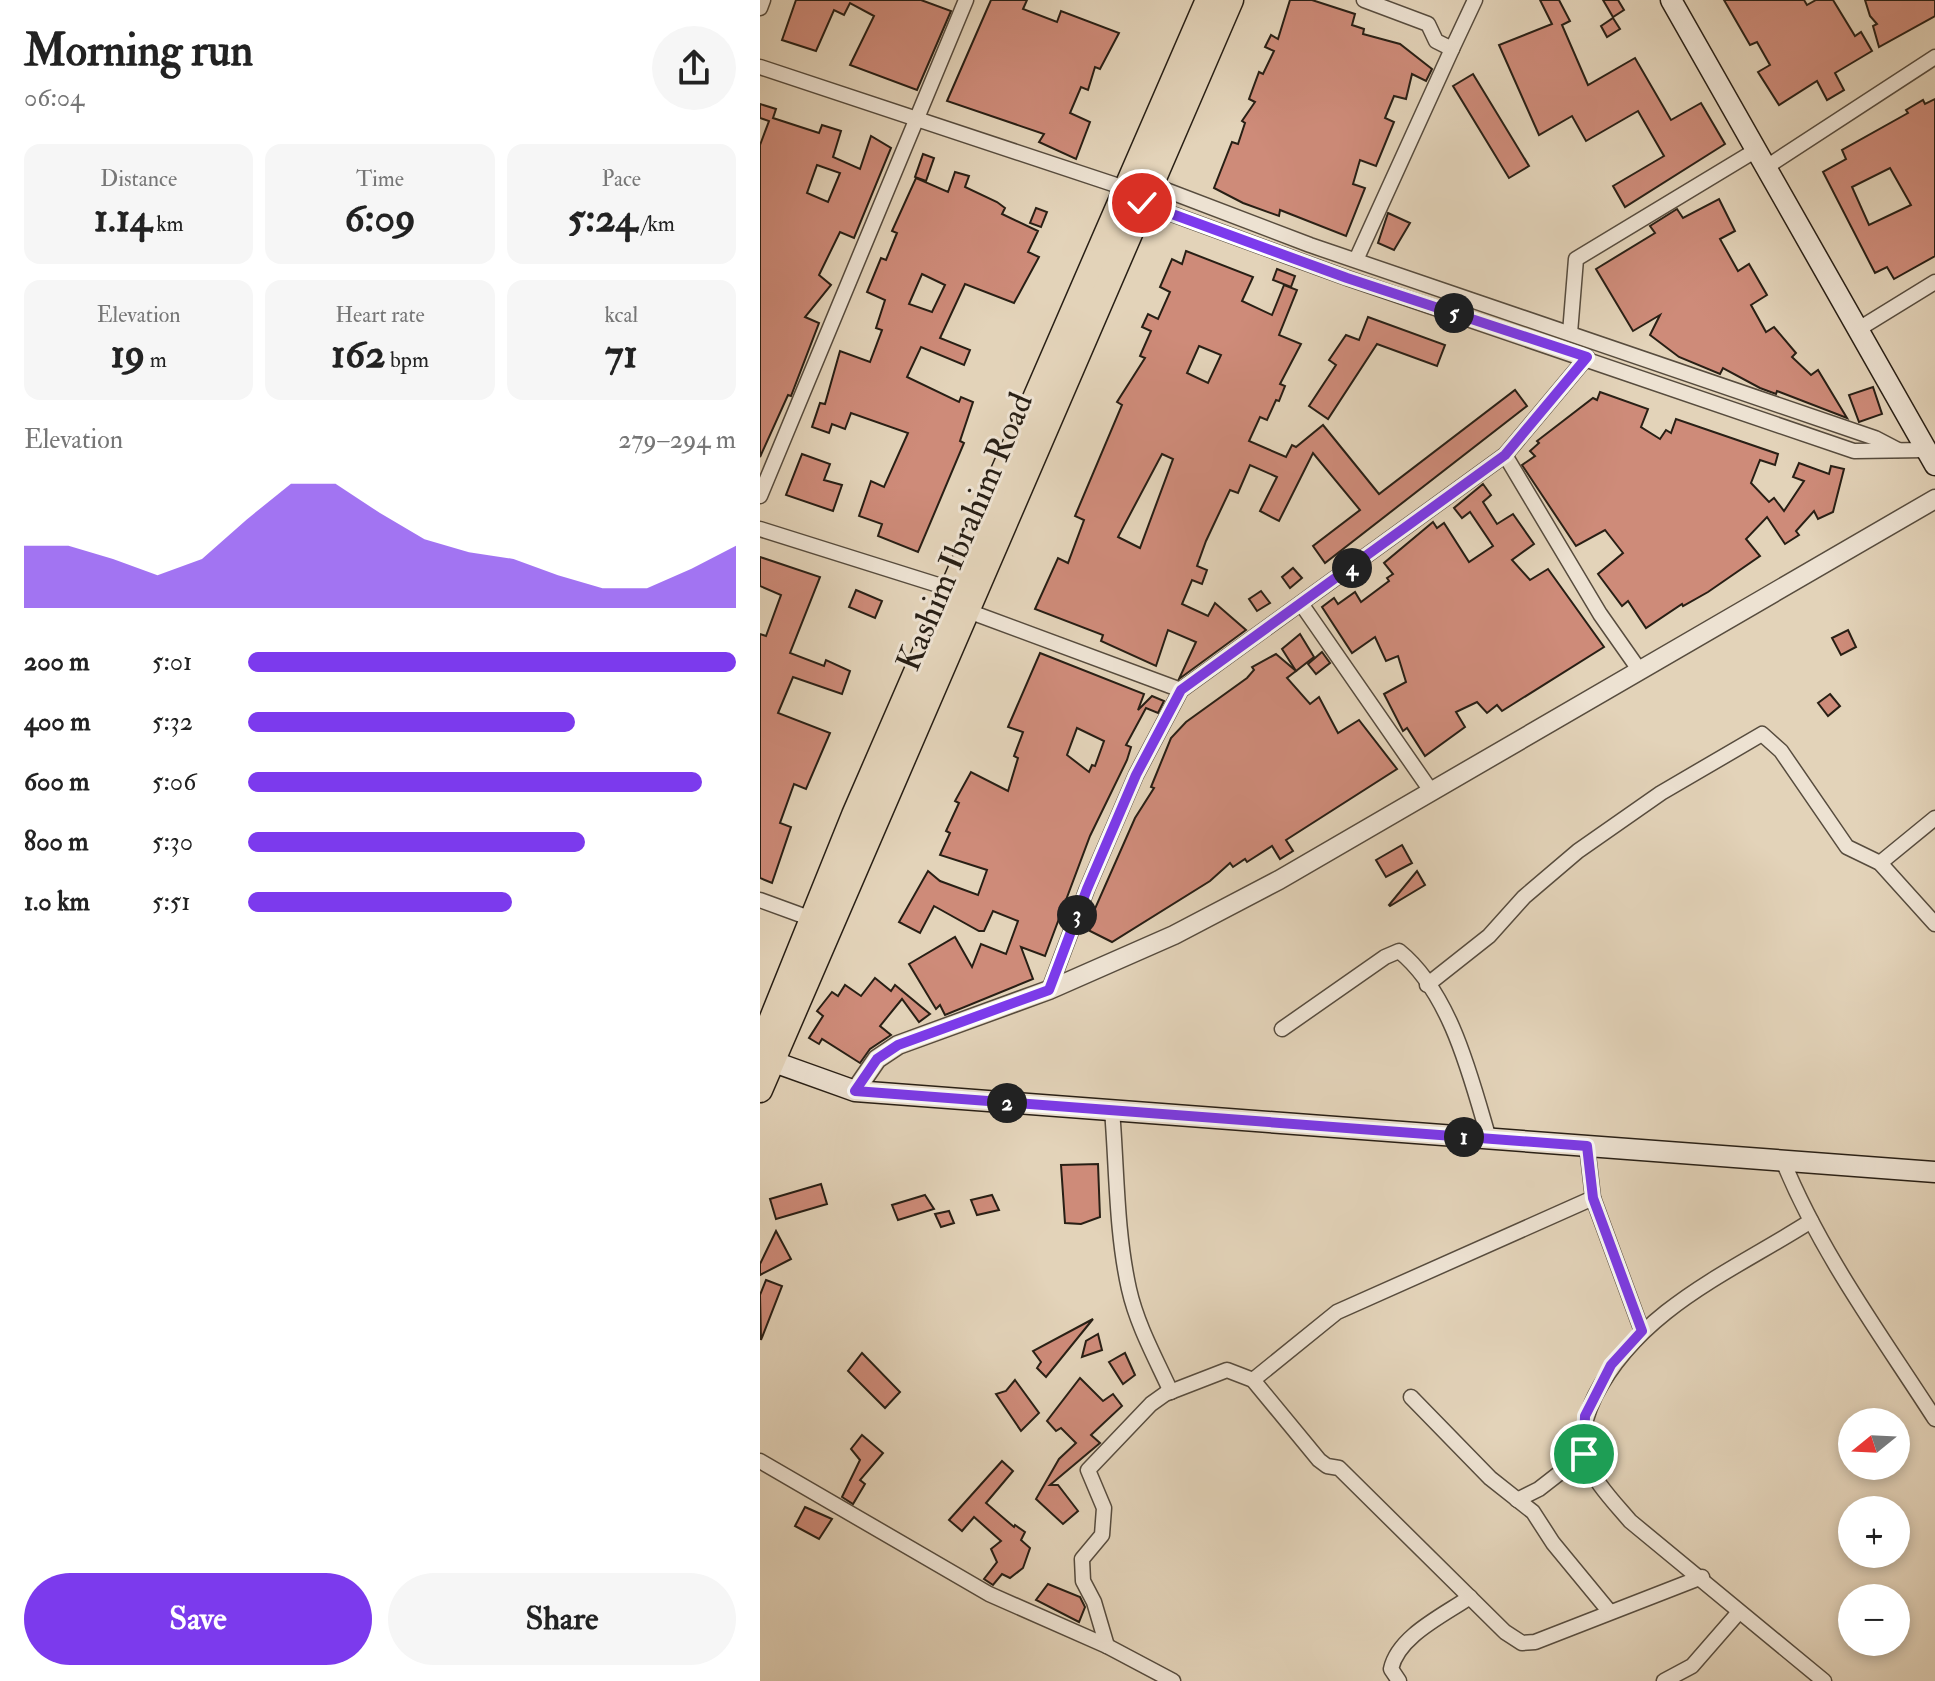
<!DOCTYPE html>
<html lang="en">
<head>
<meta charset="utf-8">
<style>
  body { margin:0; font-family:"IM FELL Double Pica",serif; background:#f6f6f6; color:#222; height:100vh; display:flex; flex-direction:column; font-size:30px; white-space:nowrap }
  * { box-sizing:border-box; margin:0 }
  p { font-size:26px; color:#767676 }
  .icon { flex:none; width:44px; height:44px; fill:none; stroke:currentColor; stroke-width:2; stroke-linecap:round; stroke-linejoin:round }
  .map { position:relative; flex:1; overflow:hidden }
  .panel { display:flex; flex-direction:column; background:#fff; width:760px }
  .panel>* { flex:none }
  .needle { width:52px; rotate:252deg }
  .controls { position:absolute; left:1078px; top:1408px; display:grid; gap:16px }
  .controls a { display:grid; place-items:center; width:72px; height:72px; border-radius:50%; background:#fff; box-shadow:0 4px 12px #0003; font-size:40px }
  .pin { position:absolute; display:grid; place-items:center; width:68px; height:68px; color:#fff; margin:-34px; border:4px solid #fff; border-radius:50%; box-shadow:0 2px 8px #0007 }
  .km { position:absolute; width:40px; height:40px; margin:-20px; border-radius:50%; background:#222; color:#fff; font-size:22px; line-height:40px; text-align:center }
  .round { display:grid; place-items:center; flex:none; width:84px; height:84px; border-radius:42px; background:#f6f6f6 }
  .headline { display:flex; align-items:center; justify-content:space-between; height:136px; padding:0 24px }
  h1 { font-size:44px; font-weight:700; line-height:60px }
  .stats { display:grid; grid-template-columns:repeat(3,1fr); gap:12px; height:136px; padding:8px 24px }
  .stats div { display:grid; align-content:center; border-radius:16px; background:#f6f6f6; text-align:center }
  .stats b { font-size:40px; font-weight:700 }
  .stats small { font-size:22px; font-weight:400 }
  .stats p { font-size:22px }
  .chart { height:224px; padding:16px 24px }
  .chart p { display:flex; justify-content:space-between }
  .chart svg { width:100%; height:144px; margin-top:8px; fill:#7c3aed; opacity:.7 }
  .button { display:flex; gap:16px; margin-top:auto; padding:16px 24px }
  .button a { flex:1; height:92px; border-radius:48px; background:#7c3aed; color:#fff; font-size:32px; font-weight:700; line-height:92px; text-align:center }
  .button a+a { background:#f6f6f6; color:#222 }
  ul { padding:0 24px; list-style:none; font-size:26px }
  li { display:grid; grid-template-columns:128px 96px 1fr; align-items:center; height:60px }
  li i { height:20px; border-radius:10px; background:#7c3aed }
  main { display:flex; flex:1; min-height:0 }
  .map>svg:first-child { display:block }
</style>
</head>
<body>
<main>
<section class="panel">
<div class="headline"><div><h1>Morning run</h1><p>06:04</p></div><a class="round"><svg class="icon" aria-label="share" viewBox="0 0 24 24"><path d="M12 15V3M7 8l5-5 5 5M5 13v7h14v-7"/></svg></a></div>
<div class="stats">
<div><p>Distance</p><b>1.14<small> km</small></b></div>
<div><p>Time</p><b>6:09</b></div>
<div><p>Pace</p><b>5:24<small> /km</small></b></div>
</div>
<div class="stats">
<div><p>Elevation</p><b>19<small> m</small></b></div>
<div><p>Heart rate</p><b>162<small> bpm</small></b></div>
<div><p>kcal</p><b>71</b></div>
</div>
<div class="chart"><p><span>Elevation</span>279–294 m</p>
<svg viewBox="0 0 160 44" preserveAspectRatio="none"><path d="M0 44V25L10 25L20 29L30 34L40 29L50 17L60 6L70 6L80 15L90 23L100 27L110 29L120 34L130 38L140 38L150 32L160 25V44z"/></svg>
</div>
<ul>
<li><b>200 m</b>5:01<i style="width:100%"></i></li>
<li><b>400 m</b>5:32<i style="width:67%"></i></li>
<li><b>600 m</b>5:06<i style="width:93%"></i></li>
<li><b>800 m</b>5:30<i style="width:69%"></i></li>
<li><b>1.0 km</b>5:51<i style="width:54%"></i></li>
</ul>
<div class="button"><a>Save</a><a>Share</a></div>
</section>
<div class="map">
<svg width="1175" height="1681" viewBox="0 0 1175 1681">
  <rect width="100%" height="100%" fill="#e3d3b9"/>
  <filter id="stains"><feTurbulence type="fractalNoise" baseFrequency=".0025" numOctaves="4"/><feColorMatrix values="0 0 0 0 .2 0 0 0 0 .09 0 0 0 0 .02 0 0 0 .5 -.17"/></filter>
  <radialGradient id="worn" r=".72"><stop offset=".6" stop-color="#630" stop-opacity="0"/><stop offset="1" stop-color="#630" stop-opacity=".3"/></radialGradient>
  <!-- building -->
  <g fill="#ce8b79" stroke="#281f15" stroke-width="2" fill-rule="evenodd">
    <polygon points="36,0 161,0 191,11 157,90 90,65 114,16 90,3 84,15 74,10 56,51 22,40"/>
    <polygon points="231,0 267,0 263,9 297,22 301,11 359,33 340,69 335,67 328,90 321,87 310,113 330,122 316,159 279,142 284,134 187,101"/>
    <polygon points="530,0 552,0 595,14 592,25 604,29 603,34 640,44 672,69 666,81 652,74 646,99 634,96 625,118 634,122 616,166 600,160 593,184 605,188 586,236 520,210 519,216 483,203 454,188 472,142 478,144 485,123 482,121 495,102 489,99 499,72 503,74 514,51 505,47 511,35 518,39"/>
    <polygon points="780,0 799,0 810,21 802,25 828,85 875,58 911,120 941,103 965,144 865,207 853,186 904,156 878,111 826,141 812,116 779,135 739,45 792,24"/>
    <polygon points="843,0 858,0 864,10 853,17"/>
    <polygon points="964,0 1044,0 1047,5 1056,0 1073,0 1095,36 1101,32 1112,51 1075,73 1084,90 1067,100 1057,81 1019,105 998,72 1010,65 997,42 990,45"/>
    <polygon points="1105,0 1175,0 1175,16 1119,47 1113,26 1117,24 1110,16"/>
    <polygon points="853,18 860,29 847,37 841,26"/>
    <polygon points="713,74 769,166 749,178 693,86"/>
    <path d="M 1175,99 L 1175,256 L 1134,279 L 1127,267 L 1115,273 L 1063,172 L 1086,159 L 1082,150 L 1148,113 L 1146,110 L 1163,100 L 1165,104 ZM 1130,168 L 1151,205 L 1109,225 L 1092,187 Z"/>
    <path d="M 0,104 L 16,109 L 13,118 L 59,133 L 62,125 L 81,131 L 73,157 L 100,169 L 111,136 L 131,148 L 94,238 L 80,232 L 59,275 L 71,285 L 45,317 L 59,323 L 31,396 L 28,395 L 0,457 L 0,145 L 9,121 L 0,118 ZM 57,165 L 80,173 L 68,202 L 47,193 Z"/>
    <polygon points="163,154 174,158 166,181 155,177"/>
    <path d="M 195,172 L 209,176 L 205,187 L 237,202 L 245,208 L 242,214 L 278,231 L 268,252 L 279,257 L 254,303 L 205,284 L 180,338 L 210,350 L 204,365 L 161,347 L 147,377 L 199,402 L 201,397 L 213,402 L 200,441 L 204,443 L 158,552 L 118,536 L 122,524 L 99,516 L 111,481 L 124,487 L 148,433 L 91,413 L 85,429 L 72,424 L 69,433 L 52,427 L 60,403 L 65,404 L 80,351 L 110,362 L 122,330 L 116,328 L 125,300 L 107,292 L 121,258 L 126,260 L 137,233 L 132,231 L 156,178 L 188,192 ZM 162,274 L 185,285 L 172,312 L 149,304 Z"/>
    <polygon points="959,199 975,231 960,239 978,271 989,264 1007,295 991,305 1006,332 1014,327 1036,353 1032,357 1051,375 1058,370 1087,418 1017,391 1016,394 1000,388 963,368 960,374 919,357 890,335 900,315 873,331 836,269 895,233 890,226 917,209 923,218"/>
    <polygon points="276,208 287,212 281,227 270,223"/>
    <polygon points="628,213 650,223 634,250 618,243"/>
    <path d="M 426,251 L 493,277 L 482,301 L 512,315 L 524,285 L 537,290 L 519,335 L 541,344 L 520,384 L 525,386 L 519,401 L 516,400 L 507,420 L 500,417 L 489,441 L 526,457 L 532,445 L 536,447 L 563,425 L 619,494 L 755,390 L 767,406 L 565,563 L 553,546 L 600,510 L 553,453 L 519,521 L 500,511 L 517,477 L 490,465 L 478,493 L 470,490 L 446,541 L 437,566 L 447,570 L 442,584 L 432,580 L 422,604 L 448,616 L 455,603 L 486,630 L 419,679 L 436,642 L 408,630 L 396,666 L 341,641 L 343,635 L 275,609 L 298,558 L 308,563 L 324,520 L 315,516 L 362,405 L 357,402 L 385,358 L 380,356 L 391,331 L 382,327 L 388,314 L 398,319 L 410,292 L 400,287 L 412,259 L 422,264 ZM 439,346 L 461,355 L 448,383 L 427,373 ZM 402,454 L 413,459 L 380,548 L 358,537 Z"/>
    <polygon points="517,269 535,276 531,287 513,280"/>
    <polygon points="608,317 685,345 677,366 617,344 568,419 549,406 576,365 569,360 586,335 599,340"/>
    <polygon points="1113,387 1122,414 1099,422 1089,395"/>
    <polygon points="840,392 888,409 881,427 900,439 906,430 911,433 916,419 1018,454 1015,465 1000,460 991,483 1009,502 1014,498 1024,511 1044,481 1033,477 1039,463 1069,474 1071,466 1084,469 1073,512 1058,519 1054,511 1036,531 1039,535 1025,544 1007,517 986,539 1000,556 948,592 923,606 922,604 886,628 868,601 862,606 838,574 863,553 845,530 816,546 762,465 775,456 770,451 779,443 777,441 833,398 837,400"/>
    <polygon points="42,454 70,464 64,480 82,485 73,511 26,495"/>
    <polygon points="723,484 731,495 723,502 737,524 753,514 774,544 752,560 770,580 788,569 844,647 742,711 737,705 727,713 717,702 696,712 705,727 665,756 647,728 643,731 624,694 646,682 638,656 626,661 615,637 592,653 562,607 574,598 578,604 595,592 601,602 629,581 627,578 633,574 624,563 673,522 677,528 684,523 709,562 733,546 710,512 702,518 694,508"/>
    <polygon points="0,557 60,577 30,653 64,666 66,660 90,671 82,694 33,677 18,713 70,733 46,789 34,784 20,823 31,827 12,883 0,878 0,634 6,636 21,595 0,586"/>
    <polygon points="533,568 542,578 530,588 522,577"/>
    <polygon points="96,590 122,601 115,618 89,607"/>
    <polygon points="501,591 510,603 497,611 489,599"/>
    <polygon points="1088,630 1096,647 1081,655 1072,638"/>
    <polygon points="540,634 554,657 536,671 522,649"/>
    <polygon points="562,652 570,663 556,674 548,664"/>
    <path d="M 280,653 L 384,694 L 378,710 L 392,696 L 404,701 L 398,713 L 386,708 L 366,745 L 371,747 L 367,760 L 330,836 L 285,956 L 261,947 L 273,979 L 185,1015 L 180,1005 L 176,1009 L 149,964 L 195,937 L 212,967 L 221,944 L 246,954 L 258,921 L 233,911 L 224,931 L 219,931 L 174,906 L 160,933 L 139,922 L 168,871 L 180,881 L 218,895 L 227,870 L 180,855 L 190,833 L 186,831 L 199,803 L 195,801 L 211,772 L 248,791 L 258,758 L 254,756 L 263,732 L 248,727 ZM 317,728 L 344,741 L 335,766 L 332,765 L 329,772 L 307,755 Z"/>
    <polygon points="516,654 536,671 527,678 550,704 559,697 578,733 599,720 637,769 526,840 533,851 520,859 512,846 487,862 485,859 473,867 470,863 450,881 352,942 326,929 375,818 394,788 391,787 411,738 426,722 487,678 494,670 492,667"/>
    <polygon points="1070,694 1080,706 1068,716 1058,703"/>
    <polygon points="642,845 652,863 626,877 616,860"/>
    <polygon points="657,871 665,885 630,906 629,905"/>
    <polygon points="115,978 131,991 135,985 170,1014 159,1022 142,999 120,1026 131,1035 110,1049 100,1063 62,1039 59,1044 49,1038 63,1016 57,1011 72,992 78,996 85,985 101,996"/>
    <polygon points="338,1164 340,1217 321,1224 305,1223 301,1165"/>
    <polygon points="61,1184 67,1204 16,1219 10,1199"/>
    <polygon points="165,1195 174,1209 138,1220 132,1205"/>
    <polygon points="232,1195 239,1210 217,1215 211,1200"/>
    <polygon points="189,1211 194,1223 181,1227 175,1214"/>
    <polygon points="16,1231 31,1259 0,1275 0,1264"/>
    <polygon points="6,1280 22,1286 1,1340 0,1295"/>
    <polygon points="333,1319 286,1377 277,1368 281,1362 273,1351"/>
    <polygon points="338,1334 342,1350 322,1357 326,1341"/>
    <polygon points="102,1353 140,1392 125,1408 88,1371"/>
    <polygon points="365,1353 375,1375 363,1384 349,1362"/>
    <polygon points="320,1378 343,1401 353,1394 362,1406 331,1435 340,1443 290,1485 298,1485 318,1511 303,1524 276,1499 299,1459 316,1443 301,1428 296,1431 287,1421"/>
    <polygon points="255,1380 279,1413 261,1431 236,1394 246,1391"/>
    <polygon points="102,1435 123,1453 100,1480 105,1484 93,1504 82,1497 100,1460 91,1449"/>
    <polygon points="242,1461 253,1471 226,1503 254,1527 255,1525 265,1532 261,1540 270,1548 263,1568 250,1578 242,1574 233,1585 224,1579 237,1562 231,1549 241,1541 214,1517 202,1531 189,1520"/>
    <polygon points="45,1507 72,1519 59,1539 35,1526"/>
    <polygon points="288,1584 320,1597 325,1607 319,1622 276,1600"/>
  </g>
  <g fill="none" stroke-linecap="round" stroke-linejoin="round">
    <!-- minor casing -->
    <g stroke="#574c3e" stroke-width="17">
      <g id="minor">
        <polyline points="604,0 668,24 676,41 692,49 715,0"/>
        <polyline points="0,8 3,0"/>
        <polyline points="0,67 371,190"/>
        <polyline points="1008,166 1175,57"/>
        <polyline points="390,184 550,245 1115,438 1138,450"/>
        <polyline points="382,203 587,278 1094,451 1166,450"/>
        <polyline points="596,260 692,49"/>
        <polyline points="1097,330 1175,282"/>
        <polyline points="810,333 816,259 998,149"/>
        <polyline points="745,455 840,614 880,671"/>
        <polyline points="0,496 206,0"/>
        <polyline points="0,529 194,590"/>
        <polyline points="542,605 671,791"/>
        <polyline points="208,611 421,690"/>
        <polyline points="1120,863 1175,818"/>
        <polyline points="0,900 52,919"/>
        <polyline points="667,985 729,936 764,897 818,851 901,793 1002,734 1021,751 1087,847 1120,863 1175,924"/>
        <polyline points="289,990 327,889 376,775 421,690 745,455 827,357"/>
        <path d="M 522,1029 L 625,957 L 639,951 C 691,993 711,1078 729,1139"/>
        <path d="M 352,1110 C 357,1170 356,1231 369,1289 C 377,1325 396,1359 411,1392"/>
        <polyline points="827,1146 833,1198 882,1331"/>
        <path d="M 1023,1161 C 1061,1254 1121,1335 1175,1419"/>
        <path d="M 1051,1221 C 971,1272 880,1308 835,1396 C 827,1413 819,1437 825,1456 C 832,1480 854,1502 870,1521 L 1064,1681"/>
        <polyline points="493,1380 577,1312 833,1198"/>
        <polyline points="651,1397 730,1478 773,1512 793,1543 849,1611"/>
        <polyline points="0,1461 229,1594 347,1646 413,1681"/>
        <polyline points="757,1500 779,1489 824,1454"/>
        <polyline points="347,1646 334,1602 323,1581 322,1559 342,1535 344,1508 328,1470 391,1404 405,1394 467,1370 493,1380 559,1460 567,1466 579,1468 745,1632 762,1643 775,1642 942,1577"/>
        <path d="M 639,1681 L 631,1669 C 638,1636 684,1615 710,1597"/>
        <polyline points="904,1681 932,1666 979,1612"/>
      </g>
    </g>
    <!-- tertiary casing -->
    <g stroke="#574c3e" stroke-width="21">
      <polyline id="tertiary" points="95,1091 117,1059 138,1045 289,990 414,935 519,880 1175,499"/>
    </g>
    <!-- secondary casing -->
    <g stroke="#281f15" stroke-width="23">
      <g id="secondary">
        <polyline points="911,0 1175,465"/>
        <polyline points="0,1057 95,1091 1175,1172"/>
      </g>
    </g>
    <!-- trunk casing -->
    <g stroke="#281f15" stroke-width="27">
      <g id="trunk">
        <polyline points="0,1048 94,815 448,0"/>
        <polyline points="0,1090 471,0"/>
      </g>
    </g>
    <!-- minor -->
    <use href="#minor" stroke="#ede2d2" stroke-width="14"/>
    <!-- tertiary -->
    <use href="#tertiary" stroke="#ede2d2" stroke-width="18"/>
    <!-- secondary -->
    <use href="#secondary" stroke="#ede2d2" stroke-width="20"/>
    <!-- trunk -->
    <use href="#trunk" stroke="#e3d3b9" stroke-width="24"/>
  </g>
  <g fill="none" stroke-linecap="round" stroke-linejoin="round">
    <!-- route casing -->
    <g stroke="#fff" stroke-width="16">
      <polyline id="route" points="382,203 587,278 827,357 745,455 421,690 376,775 327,889 289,990 138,1045 117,1059 95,1091 827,1146 833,1198 882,1331 851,1365 825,1416 824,1454"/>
    </g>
    <!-- route -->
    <use href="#route" stroke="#7c3aed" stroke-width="10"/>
  </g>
  <g text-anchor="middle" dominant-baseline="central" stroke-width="6" stroke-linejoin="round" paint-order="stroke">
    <!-- street labels -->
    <g font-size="34" fill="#281f15" stroke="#ede2d2">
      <text transform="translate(205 532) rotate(-67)">Kashim Ibrahim Road</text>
    </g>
  </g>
  <rect width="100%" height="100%" filter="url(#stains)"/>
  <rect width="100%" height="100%" fill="url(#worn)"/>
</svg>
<div class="controls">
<a><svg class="needle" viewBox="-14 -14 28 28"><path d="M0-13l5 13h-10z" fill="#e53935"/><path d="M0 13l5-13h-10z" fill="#767676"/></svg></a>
<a>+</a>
<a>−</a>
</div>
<div class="pin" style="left:824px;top:1454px;background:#1e9e55"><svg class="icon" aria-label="arrive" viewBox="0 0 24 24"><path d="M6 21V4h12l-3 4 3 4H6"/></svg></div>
<div class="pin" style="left:382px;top:203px;background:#d93025"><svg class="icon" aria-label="check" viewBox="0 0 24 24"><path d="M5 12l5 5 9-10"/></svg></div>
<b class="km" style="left:704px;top:1137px">1</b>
<b class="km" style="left:247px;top:1103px">2</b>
<b class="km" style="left:317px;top:915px">3</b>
<b class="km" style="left:592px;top:568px">4</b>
<b class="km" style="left:694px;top:313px">5</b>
</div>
</main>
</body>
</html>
